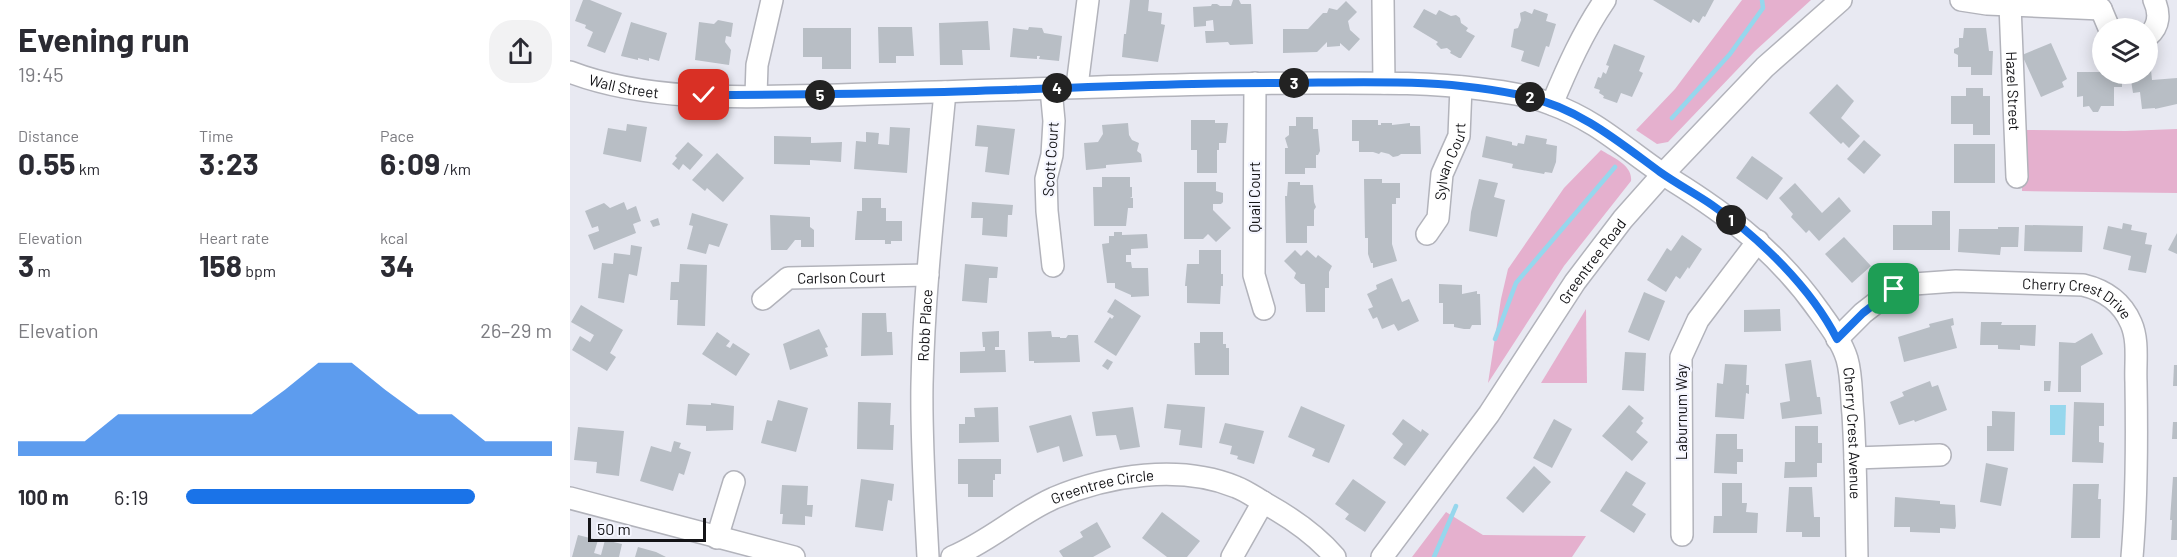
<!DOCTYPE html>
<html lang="en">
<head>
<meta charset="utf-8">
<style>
  body { margin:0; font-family:Barlow,sans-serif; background:#f2f2f3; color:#2b2b33; height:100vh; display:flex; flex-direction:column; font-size:22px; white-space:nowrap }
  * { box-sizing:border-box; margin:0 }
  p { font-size:20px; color:#7c7c81 }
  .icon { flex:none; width:33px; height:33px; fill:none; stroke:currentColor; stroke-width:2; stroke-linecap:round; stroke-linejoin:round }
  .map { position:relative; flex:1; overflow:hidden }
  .drawer { display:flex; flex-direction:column; background:#fff; width:570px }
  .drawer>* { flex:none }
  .controls { position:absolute; left:1522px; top:18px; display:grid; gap:12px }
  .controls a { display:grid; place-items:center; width:66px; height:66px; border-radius:50%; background:#fff; box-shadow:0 3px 15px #0003; font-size:30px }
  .scale { position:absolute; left:18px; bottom:15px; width:118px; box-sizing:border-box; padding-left:6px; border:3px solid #141417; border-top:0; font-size:16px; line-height:21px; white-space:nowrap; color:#141417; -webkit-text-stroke:4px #f5f6ff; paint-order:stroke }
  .pin { position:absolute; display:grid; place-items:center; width:51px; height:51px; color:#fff; margin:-26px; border-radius:12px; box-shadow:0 3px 9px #0006 }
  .km { position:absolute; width:30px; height:30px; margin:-15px; border-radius:50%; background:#222; color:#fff; font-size:16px; line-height:30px; text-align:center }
  .round { display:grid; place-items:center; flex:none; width:63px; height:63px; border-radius:24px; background:#f2f2f3 }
  .headline { display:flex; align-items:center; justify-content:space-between; height:102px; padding:0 18px }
  h1 { font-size:33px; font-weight:700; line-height:45px }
  .figures { display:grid; grid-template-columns:repeat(3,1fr); gap:9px; height:102px; padding:6px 18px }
  .figures div { display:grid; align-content:center }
  .figures b { font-size:30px; font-weight:700 }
  .figures small { font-size:16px; font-weight:400 }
  .figures p { font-size:16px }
  .chart { height:168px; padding:12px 18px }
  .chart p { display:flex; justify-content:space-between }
  .chart svg { width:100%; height:108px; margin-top:6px; fill:#1a73e8; opacity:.7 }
  ul { padding:0 18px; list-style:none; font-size:20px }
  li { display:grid; grid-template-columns:96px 72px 1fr; align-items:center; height:45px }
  li i { height:15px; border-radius:8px; background:#1a73e8 }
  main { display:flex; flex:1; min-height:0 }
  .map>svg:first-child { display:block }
</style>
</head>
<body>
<main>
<section class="drawer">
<div class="headline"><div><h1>Evening run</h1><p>19:45</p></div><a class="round"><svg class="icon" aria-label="share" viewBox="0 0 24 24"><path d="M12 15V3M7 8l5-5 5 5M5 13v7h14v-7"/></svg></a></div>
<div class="figures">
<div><p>Distance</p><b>0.55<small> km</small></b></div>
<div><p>Time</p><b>3:23</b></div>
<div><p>Pace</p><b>6:09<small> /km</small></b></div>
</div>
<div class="figures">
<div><p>Elevation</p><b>3<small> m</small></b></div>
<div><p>Heart rate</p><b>158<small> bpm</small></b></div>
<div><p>kcal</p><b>34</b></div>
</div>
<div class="chart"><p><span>Elevation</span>26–29 m</p>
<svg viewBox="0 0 160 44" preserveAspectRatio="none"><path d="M0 44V38L10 38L20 38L30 27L40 27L50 27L60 27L70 27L80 17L90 6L100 6L110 17L120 27L130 27L140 38L150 38L160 38V44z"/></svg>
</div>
<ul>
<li><b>100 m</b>6:19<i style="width:79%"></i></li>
</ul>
</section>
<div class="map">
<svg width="1607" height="557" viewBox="0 0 1607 557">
  <rect width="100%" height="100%" fill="#e8e9f2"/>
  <!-- green -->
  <g fill="#e5b0ce">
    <polygon points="1172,0 1241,0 1185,51 1098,142 1087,144 1066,130 1105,89"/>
    <polygon points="1607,129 1607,193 1452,191 1453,130 1555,131"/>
    <path d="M 1031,150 C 1042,157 1063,165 1061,181 L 994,266 L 918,383 L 931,299 L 938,269 L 994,188 Z"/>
    <polygon points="1016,309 1017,383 971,383"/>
    <polygon points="876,512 913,535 1016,536 1002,557 842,557"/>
  </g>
  <!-- water -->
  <polygon fill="#96d7ed" points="1480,405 1496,405 1495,435 1480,435"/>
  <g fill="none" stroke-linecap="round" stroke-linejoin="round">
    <!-- stream -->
    <g stroke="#96d7ed" stroke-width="4.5">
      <polyline points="1102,118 1160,54 1193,8 1192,0"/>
      <polyline points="925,339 946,283 1045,167"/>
      <polyline points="864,557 886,506"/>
    </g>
  </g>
  <!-- building -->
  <g fill="#b8bec5">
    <polygon points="13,0 20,0 52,13 35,53 17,46 23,32 15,28 16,25 5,21"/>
    <polygon points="560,0 579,0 578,11 592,13 591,24 595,25 588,62 552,57 554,34 556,34"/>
    <polygon points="663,0 669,0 671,4 681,4 683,44 660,45 658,42 636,43 635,31 644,31 643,20 636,21 636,26 624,27 623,7 641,6 642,4 647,4 650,6 661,6"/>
    <polygon points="1083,0 1144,0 1135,17 1133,16 1129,23 1123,19 1121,23"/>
    <polygon points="776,1 787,12 778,21 780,30 790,39 779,51 770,43 770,46 757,47 757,42 747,52 713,53 713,29 738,29 753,13 757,13 759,8 767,10"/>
    <polygon points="854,9 866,15 869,10 881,16 886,15 890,18 891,23 898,28 896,31 905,36 891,58 889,58 880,53 881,51 877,48 871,49 866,44 868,42 843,27"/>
    <polygon points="964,9 978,14 976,21 986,24 979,47 976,46 969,67 951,61 954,51 941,47 944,29 948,28 951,20 950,13 955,11 962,14"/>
    <polygon points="148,20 163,23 161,37 156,36 155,42 161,50 159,65 125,60 129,22 144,24"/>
    <polygon points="418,21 420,50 392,50 393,65 370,65 369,23"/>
    <polygon points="61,22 97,33 89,61 79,58 79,61 68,58 68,60 51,56"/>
    <polygon points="308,27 342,27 344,56 326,56 326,63 309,63"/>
    <polygon points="459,27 472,28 474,33 492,36 489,61 469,59 470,56 467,56 467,59 440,57 443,28 458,30"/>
    <polygon points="233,28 281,28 281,69 252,69 252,57 233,57"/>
    <polygon points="1394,28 1416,28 1419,51 1423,51 1422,75 1401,75 1401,67 1388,67 1388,55 1384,53 1384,49 1389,47 1389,38 1393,38"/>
    <polygon points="1481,43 1497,79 1492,82 1494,87 1471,97 1452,55"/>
    <polygon points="1044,44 1075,56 1069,71 1073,73 1062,97 1051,93 1047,103 1033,98 1034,96 1029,93 1030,90 1024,88 1028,77 1031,78 1033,72 1036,74 1039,66 1036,65"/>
    <polygon points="1531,67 1533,67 1533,74 1552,74 1552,87 1544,87 1544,106 1531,106 1528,112 1523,112 1519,106 1513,107 1513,96 1507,97 1507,72 1531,72"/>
    <polygon points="1581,70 1582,80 1607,78 1607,104 1585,109 1585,108 1572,109 1570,92 1563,93 1560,74 1578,74 1578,71"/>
    <polygon points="1267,84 1284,101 1271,118 1290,136 1279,148 1273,142 1271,144 1239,113"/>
    <polygon points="1396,88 1413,88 1413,96 1420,96 1420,135 1403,135 1403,124 1381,124 1381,96 1396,96"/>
    <polygon points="726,117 743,117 743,129 748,129 750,151 748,155 746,155 746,168 735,168 735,174 715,174 715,148 718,148 715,138 719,135 719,126 726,126"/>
    <polygon points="621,120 645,120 645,123 658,123 656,143 649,143 649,150 647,150 647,173 627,173 627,150 621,150"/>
    <polygon points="782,120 808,120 808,125 811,125 811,123 822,123 822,125 840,123 840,126 850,126 851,154 831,154 828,156 823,157 819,154 811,152 809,154 803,152 789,152 789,141 782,141"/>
    <polygon points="558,123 559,135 562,140 569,143 567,151 571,154 572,162 536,165 536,168 516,170 514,143 528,142 533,134 532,125"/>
    <polygon points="57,124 77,127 71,162 33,154 38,128 56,131"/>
    <polygon points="407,125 445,129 439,175 415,172 418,147 405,146"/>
    <polygon points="320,127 340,128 337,173 284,169 286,141 296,142 296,132 309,133 308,144 319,145"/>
    <polygon points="956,135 977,139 976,144 987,146 986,162 982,173 975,172 974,174 942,168 943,164 912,157 916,136 942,142 942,145 947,146 948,143 954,144"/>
    <polygon points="204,136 241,137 241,143 272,142 271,162 240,160 240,165 204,164"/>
    <polygon points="1294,140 1311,155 1294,174 1277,159"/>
    <polygon points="118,142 133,155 120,170 113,164 109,170 102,164 107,158 105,156"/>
    <rect x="1384" y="144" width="41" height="39"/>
    <polygon points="147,153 174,178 153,202 137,188 135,191 122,180"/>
    <polygon points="1182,156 1213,178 1197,200 1166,178"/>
    <polygon points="532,177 560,177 560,187 562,187 562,197 560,198 563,198 563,208 558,208 556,226 524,226 523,187 532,187"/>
    <polygon points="794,179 812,179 812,183 830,183 830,198 826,198 826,204 822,204 822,244 827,261 803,268 803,263 801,263 798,254 798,238 795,238"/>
    <polygon points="909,179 928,183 924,197 935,200 927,237 899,231 901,212"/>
    <polygon points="614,182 646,182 646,191 653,193 653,202 651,204 643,204 643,210 661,228 646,242 638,234 633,239 614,239"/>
    <polygon points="718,182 730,182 730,185 743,185 744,202 746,207 744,210 744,226 737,226 737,243 716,243 715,196 717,196"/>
    <polygon points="1225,183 1252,213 1269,197 1281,211 1249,241 1239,230 1236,233 1221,217 1223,214 1209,198"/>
    <polygon points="292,198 311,198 311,208 316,208 316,221 332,221 332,241 321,241 321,244 315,244 315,240 285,240 287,211 292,211"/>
    <polygon points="54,202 57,210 66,206 71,221 63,224 66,233 24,250 18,235 29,231 28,226 22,228 15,211 34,203 40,208"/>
    <polygon points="402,202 443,205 442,215 438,215 437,237 412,235 413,218 401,218"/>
    <polygon points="1362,211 1380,211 1380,250 1323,250 1323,225 1362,225"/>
    <polygon points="122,213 158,224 149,247 139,244 136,254 117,249 123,226 119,225"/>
    <polygon points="200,215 240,217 240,227 244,230 244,247 231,247 231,240 225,240 217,250 201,250"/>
    <polygon points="88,218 90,225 83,227 80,221"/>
    <polygon points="1553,223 1562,225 1561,230 1577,233 1575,244 1582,245 1576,273 1558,270 1561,256 1533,249 1538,226 1552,229"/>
    <polygon points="1455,225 1513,226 1512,252 1454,251"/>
    <polygon points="1428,227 1449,227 1448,247 1431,247 1430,255 1388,252 1389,229 1428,229"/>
    <polygon points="544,232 552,232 552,235 577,234 578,248 561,249 561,255 556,255 556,262 561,262 562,268 578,268 579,296 561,297 561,295 545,288 545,283 537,283 532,244 539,243 539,236 544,236"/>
    <polygon points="1607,233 1607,254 1598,250"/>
    <polygon points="1112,235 1132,249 1119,269 1118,267 1110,279 1106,276 1096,292 1077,280 1097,248 1101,251"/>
    <polygon points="1274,237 1301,266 1282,283 1255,254"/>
    <polygon points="61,245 72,247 67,276 59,274 54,303 28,298 32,263 43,264 44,253 60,255"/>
    <polygon points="629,250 651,250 651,274 653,274 653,286 651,286 650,304 617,303 617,286 615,286 617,264 629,264"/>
    <polygon points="725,250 731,256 737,250 746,258 748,255 762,266 759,272 759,288 755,288 755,312 736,312 735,284 731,284 724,278 726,273 714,261"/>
    <polygon points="110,264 137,265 135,326 107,325 108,300 100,300 101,282 109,282"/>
    <polygon points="395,264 428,267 427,278 419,278 417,303 392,301"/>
    <polygon points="822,278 832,302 839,299 849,321 828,331 824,324 812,329 807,317 803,319 798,309 803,307 797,294 807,289 806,285"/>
    <polygon points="869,284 892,285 892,294 907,291 907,294 910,294 911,325 902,325 900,329 894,329 884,327 884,324 873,324 873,303 869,303"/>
    <polygon points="1074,292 1095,301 1079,341 1058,332"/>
    <polygon points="545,299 571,316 546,356 524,342 540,317 542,319 544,316 537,312"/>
    <polygon points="11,305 53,330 40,353 46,357 37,371 2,350 10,336 20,342 24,335 1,322"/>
    <polygon points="1210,309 1211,331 1174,332 1174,310"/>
    <polygon points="292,313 316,313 317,332 322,332 323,355 291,356"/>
    <polygon points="1383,318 1384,325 1381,326 1387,348 1334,362 1328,337 1360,327 1359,324"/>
    <polygon points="1411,322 1432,322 1431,325 1466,325 1465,346 1450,345 1450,350 1428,349 1428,345 1410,345"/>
    <polygon points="249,329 258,347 255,348 258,356 220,370 213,344"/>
    <polygon points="429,331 429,347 425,347 425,350 435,350 436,372 390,373 390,352 415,351 415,347 413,347 412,332"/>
    <polygon points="481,331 482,337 490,337 490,338 496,338 498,335 508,335 510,362 464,363 464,361 459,361 458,332"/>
    <polygon points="147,332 160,341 156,346 160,348 163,343 180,354 166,376 132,354"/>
    <polygon points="630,332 653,332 653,344 656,344 656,348 659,348 659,375 625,375 624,343 630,343"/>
    <polygon points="1522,333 1533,354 1511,366 1511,392 1488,392 1489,342 1505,343"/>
    <polygon points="1055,352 1076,353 1074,391 1052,390"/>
    <polygon points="537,359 543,362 538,370 532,366"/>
    <polygon points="1241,360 1247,397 1250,397 1252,414 1212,419 1210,403 1220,401 1215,364"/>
    <polygon points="1155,364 1177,365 1176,385 1179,385 1179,394 1176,393 1174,419 1145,417 1147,383 1153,384"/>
    <polygon points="1604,365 1607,365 1607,386 1603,386"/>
    <polygon points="1360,381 1362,387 1368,385 1377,410 1345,422 1344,420 1329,425 1320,402 1334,396 1332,392"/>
    <polygon points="1474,381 1481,381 1480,391 1474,391"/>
    <polygon points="208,400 238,408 226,452 191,443 197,420 202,421"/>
    <polygon points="288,402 321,403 320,425 324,425 323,450 287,449"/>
    <polygon points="1504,402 1534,403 1534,426 1529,426 1529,442 1534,443 1533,463 1502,462"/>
    <polygon points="141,403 164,406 163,430 136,431 136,426 116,425 118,404 141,405"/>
    <polygon points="597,404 635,407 632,448 609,445 611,430 594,428"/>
    <polygon points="1059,405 1074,418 1071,421 1073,423 1066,432 1078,442 1062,461 1032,436"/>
    <polygon points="731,406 775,425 759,463 742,456 745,449 718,437"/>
    <polygon points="428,407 429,442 389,443 389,424 395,424 395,417 405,417 404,408"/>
    <polygon points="563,407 570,447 550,450 546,435 526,436 522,412"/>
    <polygon points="1422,411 1445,412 1444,451 1417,451 1417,426 1422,426"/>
    <polygon points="501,415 513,456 493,462 489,446 467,453 459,426"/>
    <polygon points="833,419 851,432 852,429 859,434 835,466 823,458 833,444 822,434"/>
    <polygon points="984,419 1002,429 982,468 963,458"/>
    <polygon points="1603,422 1607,422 1607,439 1602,439"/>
    <polygon points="655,423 694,431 684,464 667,459 668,456 660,454 662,446 649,443"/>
    <polygon points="1225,426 1248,426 1248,443 1252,443 1252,463 1247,463 1247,477 1214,478 1215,462 1225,462"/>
    <polygon points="8,427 54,431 49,476 26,473 27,462 4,460"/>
    <polygon points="1146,434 1167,434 1167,449 1173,449 1173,462 1167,462 1167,474 1144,473"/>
    <polygon points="104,441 111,443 109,448 121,452 114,475 109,473 103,491 70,481 81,446 101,452"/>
    <polygon points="388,459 431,459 431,474 425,474 425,480 423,480 423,497 398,497 398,484 388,484"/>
    <polygon points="1416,463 1438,468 1431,506 1410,502"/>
    <polygon points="964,466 981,482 953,513 936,498"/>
    <polygon points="1056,471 1076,483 1062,505 1076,514 1064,533 1030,511"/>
    <polygon points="1603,477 1607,477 1607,540 1601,540 1602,520 1600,520"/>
    <polygon points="291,479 324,484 322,501 318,500 313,531 285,527"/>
    <polygon points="783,479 816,502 795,532 775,519 779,514 765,504"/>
    <polygon points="1152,483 1172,483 1172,503 1177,503 1176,512 1188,513 1187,533 1143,533 1144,516 1152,516"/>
    <polygon points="1503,484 1529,484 1528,499 1531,499 1530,538 1501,538"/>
    <polygon points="212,485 238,486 237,505 243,505 242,517 235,516 235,525 212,524 213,514 210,514"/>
    <polygon points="1219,487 1242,487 1244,517 1250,517 1250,537 1232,537 1232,532 1216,532"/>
    <polygon points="1325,497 1370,501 1370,504 1385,505 1386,526 1385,529 1370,528 1370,533 1340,532 1340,527 1324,527"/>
    <polygon points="592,512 630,541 617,557 597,557 572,538"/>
    <polygon points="527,522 541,547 523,557 493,557 489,551 513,537 510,532"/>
    <polygon points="8,535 28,540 24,553 31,555 35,540 52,544 49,557 2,557"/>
    <polygon points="68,547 86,552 96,557 65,557"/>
  </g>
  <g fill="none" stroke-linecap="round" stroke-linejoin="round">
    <!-- minor casing -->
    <g stroke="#b2b3bb" stroke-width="24">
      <g id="minor">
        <polyline points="813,0 814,83"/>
        <polyline points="1391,0 1417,4 1531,9"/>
        <path id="s1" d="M 1440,5 L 1447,177"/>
        <polyline points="1531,9 1539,28"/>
        <path d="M 1578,36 C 1590,26 1590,13 1584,0"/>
        <path id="s2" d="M 0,72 C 81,103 181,97 268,95 C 427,91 585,83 745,83 C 800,83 856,82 911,89 C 935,92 959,95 981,104 C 1031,122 1059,153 1102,180 C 1160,216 1209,254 1249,311 C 1259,325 1272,342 1277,359 C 1282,376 1281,396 1283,414 C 1286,462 1286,509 1287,557"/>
        <polyline points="685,83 684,275 694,309"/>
        <polyline points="507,86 518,0"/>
        <polyline points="481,89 484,121 482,155 476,179 477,211 483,266"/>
        <polyline points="186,95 187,65 202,0"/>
        <path d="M 982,104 C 997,68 1013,32 1035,0"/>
        <path id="s3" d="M 857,234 L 868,218 L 872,174 L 889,136 L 891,87"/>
        <path id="s4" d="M 193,299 L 218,278 L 358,275"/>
        <path id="s5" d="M 1267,339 L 1293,313 L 1324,289 L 1344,284 L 1386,281 L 1513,285 C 1534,290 1552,302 1561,323 C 1569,341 1565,363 1566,382 C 1567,441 1567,499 1562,557"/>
        <polyline points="1285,458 1370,455"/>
        <polyline points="0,498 224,557"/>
        <polyline points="1112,535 1111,357 1128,320 1188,241"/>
        <polyline points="147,538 164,482"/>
        <path id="s6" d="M 358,557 C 355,499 351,441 352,384 C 354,286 366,189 375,92"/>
        <path id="s7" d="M 382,557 C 420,541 448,514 484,498 C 539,475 610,464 666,487 C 677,491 687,499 698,505 C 723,519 746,535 765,557"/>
        <polyline points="662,557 693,502"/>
        <path id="s8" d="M 812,557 L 919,414 L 1005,282 L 1053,219 L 1093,174 L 1195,67 L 1271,0"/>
      </g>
    </g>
    <!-- minor -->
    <use href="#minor" stroke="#fff" stroke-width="21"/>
  </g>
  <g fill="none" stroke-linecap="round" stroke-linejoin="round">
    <!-- route casing -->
    <g stroke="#fff" stroke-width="12">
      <path id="route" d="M 134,95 C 214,95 294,94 374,92 C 483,89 591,83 700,83 C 786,83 874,77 958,97 C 1010,109 1049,142 1090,172 C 1107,184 1126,194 1142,205 C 1190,238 1241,288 1267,339 L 1293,313 L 1324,289"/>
    </g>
    <!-- route -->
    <use href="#route" stroke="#1a73e8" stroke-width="8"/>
  </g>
  <g text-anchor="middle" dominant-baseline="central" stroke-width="4.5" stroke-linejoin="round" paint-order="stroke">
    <!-- street labels -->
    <g font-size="15" fill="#141417" stroke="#f5f6ff">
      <text stroke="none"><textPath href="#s2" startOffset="56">Wall Street</textPath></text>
      <text stroke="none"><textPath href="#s1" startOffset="86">Hazel Street</textPath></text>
      <text transform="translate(480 159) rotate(-86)">Scott Court</text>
      <text stroke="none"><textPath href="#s3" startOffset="78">Sylvan Court</textPath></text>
      <text transform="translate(684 197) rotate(-90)">Quail Court</text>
      <text stroke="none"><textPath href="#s8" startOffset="363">Greentree Road</textPath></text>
      <text stroke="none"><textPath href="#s4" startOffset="86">Carlson Court</textPath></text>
      <text stroke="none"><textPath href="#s5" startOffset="264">Cherry Crest Drive</textPath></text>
      <text stroke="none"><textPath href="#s6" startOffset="232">Robb Place</textPath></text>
      <text transform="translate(1111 412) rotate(-90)">Laburnum Way</text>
      <text stroke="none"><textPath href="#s2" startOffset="1458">Cherry Crest Avenue</textPath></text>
      <text stroke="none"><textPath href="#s7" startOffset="168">Greentree Circle</textPath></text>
    </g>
  </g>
</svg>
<div class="controls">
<a><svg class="icon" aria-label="layers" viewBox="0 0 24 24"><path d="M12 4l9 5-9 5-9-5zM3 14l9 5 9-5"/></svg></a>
</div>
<div class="scale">50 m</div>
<div class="pin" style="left:1324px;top:289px;background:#1e9e55"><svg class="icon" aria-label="arrive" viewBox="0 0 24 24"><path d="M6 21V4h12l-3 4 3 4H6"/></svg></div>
<div class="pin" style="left:134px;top:95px;background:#d93025"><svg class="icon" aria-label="check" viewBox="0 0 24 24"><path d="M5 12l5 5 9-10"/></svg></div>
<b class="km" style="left:1161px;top:220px">1</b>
<b class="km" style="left:960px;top:97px">2</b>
<b class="km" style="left:724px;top:83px">3</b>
<b class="km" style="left:487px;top:88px">4</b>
<b class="km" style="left:250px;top:95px">5</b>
</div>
</main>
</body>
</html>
